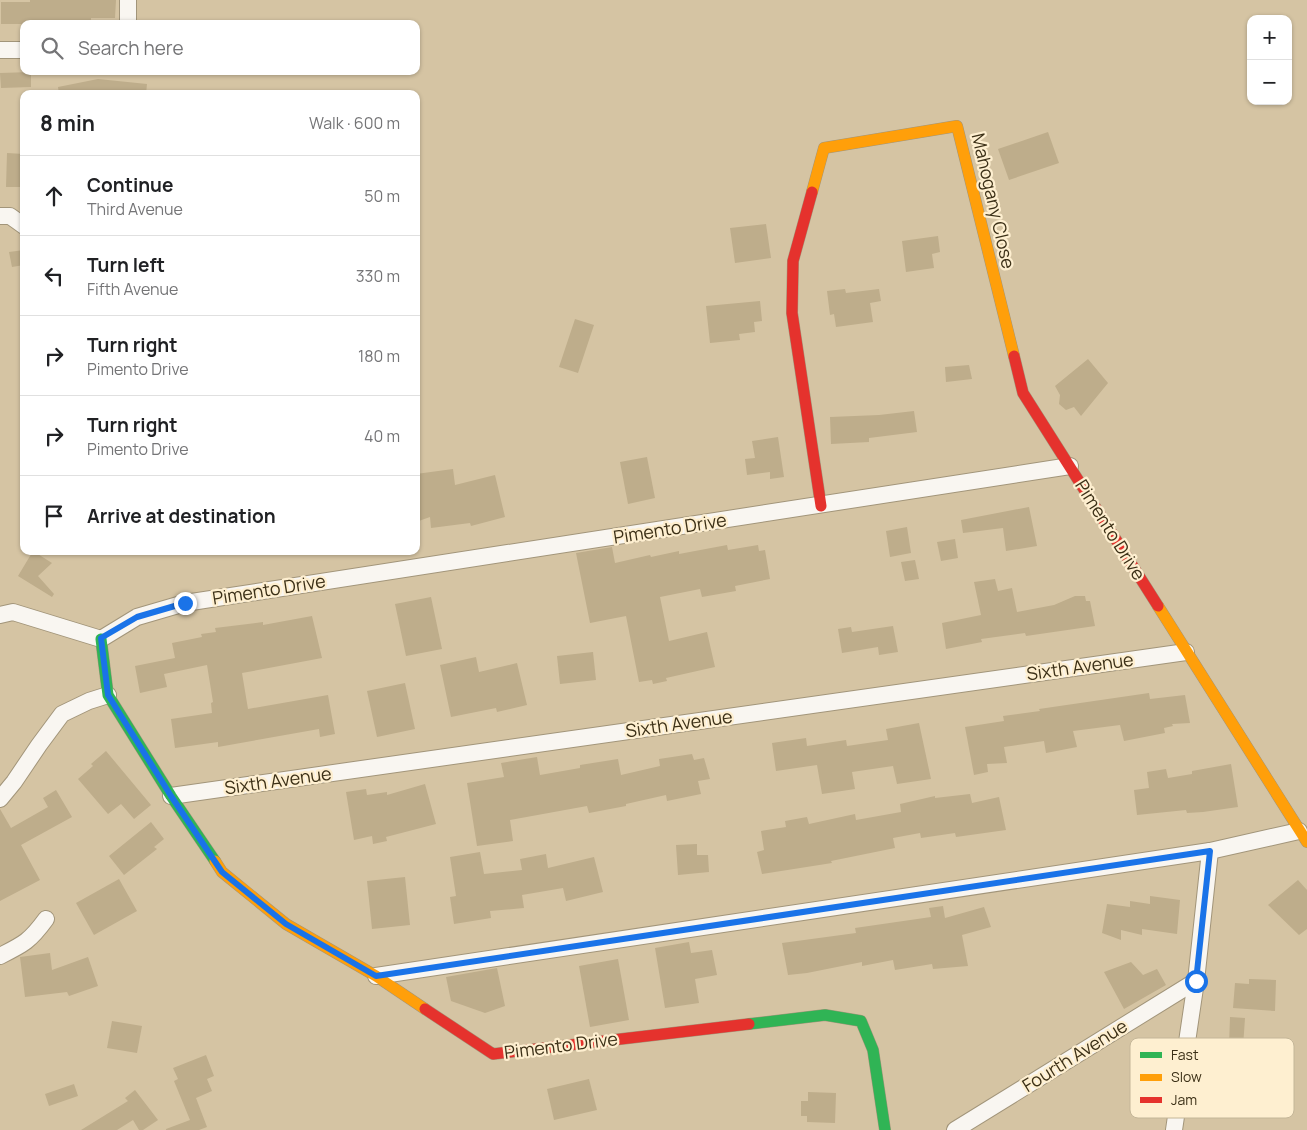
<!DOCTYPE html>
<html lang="en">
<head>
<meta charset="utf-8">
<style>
  :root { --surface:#fff; --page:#f2f2f2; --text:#202124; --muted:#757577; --line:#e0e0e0 }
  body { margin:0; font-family:Manrope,sans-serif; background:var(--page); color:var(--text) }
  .controls { position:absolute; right:15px; top:15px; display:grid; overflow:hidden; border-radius:10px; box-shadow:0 1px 4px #0004 }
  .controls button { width:45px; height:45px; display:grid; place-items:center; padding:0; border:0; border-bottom:1px solid var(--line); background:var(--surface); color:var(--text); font:25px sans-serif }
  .stop { position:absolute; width:15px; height:15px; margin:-11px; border:4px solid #1a73e8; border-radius:50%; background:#fff }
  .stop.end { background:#1a73e8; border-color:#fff; box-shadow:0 1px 5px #0008 }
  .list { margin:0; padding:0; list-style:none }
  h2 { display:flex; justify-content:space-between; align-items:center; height:65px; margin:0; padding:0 20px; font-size:21px }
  h2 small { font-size:16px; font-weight:400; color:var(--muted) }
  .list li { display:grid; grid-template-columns:32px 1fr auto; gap:15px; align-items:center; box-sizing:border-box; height:80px; padding:0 20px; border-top:1px solid var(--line) }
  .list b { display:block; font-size:19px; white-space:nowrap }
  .list p { margin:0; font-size:16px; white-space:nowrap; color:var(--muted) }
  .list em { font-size:16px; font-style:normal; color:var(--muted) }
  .icon { flex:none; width:28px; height:28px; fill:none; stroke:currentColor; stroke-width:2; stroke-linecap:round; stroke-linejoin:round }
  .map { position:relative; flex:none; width:1307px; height:1130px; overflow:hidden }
  .search { position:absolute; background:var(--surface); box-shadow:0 1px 4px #0004; left:20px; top:20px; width:400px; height:55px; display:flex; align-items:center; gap:12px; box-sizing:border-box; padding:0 18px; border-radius:10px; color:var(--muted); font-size:19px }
  .panel { position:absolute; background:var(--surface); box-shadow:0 1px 4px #0004; left:20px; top:90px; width:400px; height:465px; border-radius:10px }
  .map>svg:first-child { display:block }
  .building { fill:#bead8b }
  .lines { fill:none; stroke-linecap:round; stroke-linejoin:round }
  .street-casing { stroke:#a2957a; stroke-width:18 }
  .fast-casing { stroke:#a2957a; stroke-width:12 }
  .slow-casing { stroke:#a2957a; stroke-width:12 }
  .jam-casing { stroke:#a2957a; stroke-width:12 }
  .street { stroke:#f9f6f1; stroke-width:16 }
  .fast { stroke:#30b455; stroke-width:11 }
  .slow { stroke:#ff9f0a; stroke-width:11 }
  .jam { stroke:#e5322d; stroke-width:11 }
  .route { stroke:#1a73e8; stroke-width:6 }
  .labels { text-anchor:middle; stroke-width:4.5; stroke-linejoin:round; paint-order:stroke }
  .street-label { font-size:18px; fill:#3c3017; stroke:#feefd0 }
  .key { fill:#feefd0; stroke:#c4b698; stroke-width:1 }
  .key-label { font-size:14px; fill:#3c3017 }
</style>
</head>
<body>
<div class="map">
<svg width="1307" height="1130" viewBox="0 0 1307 1130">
  <rect width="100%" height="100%" fill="#d5c4a3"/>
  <g class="building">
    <path d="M30,0H116L115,18H91V24H1V2H30Z"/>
    <path d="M31,72V87L1,88L0,73Z"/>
    <path d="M98,79L147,84L146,94H59L58,87Z"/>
    <path d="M1048,132L1059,163L1009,180L998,149Z"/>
    <path d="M7,153L24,154V187H6Z"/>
    <path d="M766,224L771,258L735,263L730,228Z"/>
    <path d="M938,236L940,252L932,254L934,268L906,272L902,241Z"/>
    <path d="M24,250V265L12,267L9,252Z"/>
    <path d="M845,289L846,293L879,289L881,301L870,303L873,322L836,327L834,314L830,315L827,291Z"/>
    <path d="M760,301L762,321L754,322L755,332L739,334L740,340L710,343L706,306Z"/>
    <path d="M575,319L594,325L578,373L559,367Z"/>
    <path d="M1088,359L1108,383L1081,416L1074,407L1066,410L1059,404L1060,395L1055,386Z"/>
    <path d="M969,365L972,379L946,382L945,367Z"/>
    <path d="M914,411L917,432L869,438V442L831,444L830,417L879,415Z"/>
    <path d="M778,437L784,477L770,479V472L747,475L745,459L755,458L752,441Z"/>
    <path d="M647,457L655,498L628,504L620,462Z"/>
    <path d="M453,469L455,485L495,475L505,517L471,526L470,523L431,528L430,517L416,522V474Z"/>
    <path d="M1029,507L1037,546L1006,551L1003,528L963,533L961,520Z"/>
    <path d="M907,527L911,553L890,557L886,531Z"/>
    <path d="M955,539L958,558L941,561L937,542Z"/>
    <path d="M727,545L728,550L758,545L759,551L765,550L770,579L735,586L736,591L702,597L700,589L660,597L669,641L707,632L715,667L666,678L667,681L653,684L652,680L639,682L626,616L590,623L576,553L612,547L615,563L650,555L651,557L679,551V554Z"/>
    <path d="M33,551L52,563L38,576L54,594L52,597L18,576Z"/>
    <path d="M915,560L919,579L905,581L901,562Z"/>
    <path d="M995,579L998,591L1012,588L1017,612L1054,605L1075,596H1085L1086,601H1090L1095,626L1026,636L1025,633L981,639L982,642L946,649L942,623L981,615L974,582Z"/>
    <path d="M431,597L442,649L406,656L395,604Z"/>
    <path d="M312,616L322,658L242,673L248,709L328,695L335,734L320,737L319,729L218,747V742L175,748L171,719L212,713L211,703L213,702L207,665L164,674L167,687L140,693L135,666L175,658L172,643L202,637L201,634L216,632L215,628L263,622V625Z"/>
    <path d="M893,626L898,652L879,655L878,647L842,653L838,629L851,627L852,632Z"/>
    <path d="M593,652L596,680L560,684L557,656Z"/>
    <path d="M476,657L479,672L517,663L527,705L497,712L496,708L451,717L440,665Z"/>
    <path d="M405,683L415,729L377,737L367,691Z"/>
    <path d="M1149,693L1150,699L1185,695L1190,723L1172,724L1173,726L1164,728L1165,733L1124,741L1120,725L1073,731L1077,747L1046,753L1044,741L1004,747L1007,763L987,764L988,772L974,775L965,727L1004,721L1003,716L1040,711L1039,709Z"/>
    <path d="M919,723L931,779L897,784L893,766L852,772L855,789L822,794L817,765L776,771L772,743L806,738L807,746L846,740L847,746L888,740L886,729Z"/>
    <path d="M106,751L151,805L134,819L121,804L108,814L78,779L93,766L91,764Z"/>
    <path d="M692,754L694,760L704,758L710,779L698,781L701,794L667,801L666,795L626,804V806L589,813L587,806L510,820L513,841L477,846L467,783L504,777L501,763L537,757L540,775L580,768V765L618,759L621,775L660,766L659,759Z"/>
    <path d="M1231,764L1238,807L1203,812L1187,813L1186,810L1137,815L1134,790L1149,788L1147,772L1166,769L1168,778L1192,774V771Z"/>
    <path d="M425,784L436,824L386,837L387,841L373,844L372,836L354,840L346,792L366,789L367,795L387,792V795Z"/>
    <path d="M56,790L72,817L21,845L40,880L0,901V809L11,828L48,807L43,798Z"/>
    <path d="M970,794L972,803L999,797L1006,830L956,837L955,833L921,838L920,833L893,838L895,848L831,861L832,863L762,874L757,852L764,850L761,831L786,827L785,821L807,817L809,824L855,814L856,820L901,812L900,804L935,796V798Z"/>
    <path d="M151,822L164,839L154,847L157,849L124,875L109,856Z"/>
    <path d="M697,844V855H708L709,872L678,875L676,845Z"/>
    <path d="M480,852L484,874L522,870L520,859L546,854L548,868L594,857L603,892L566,901L563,888L522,895L524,908L490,911L491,918L454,924L450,897L456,896L450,857Z"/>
    <path d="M405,877L410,925L372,929L367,881Z"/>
    <path d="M119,879L137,911L94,935L76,903Z"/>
    <path d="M1298,880L1307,890V929L1299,935L1268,905Z"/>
    <path d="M1150,896L1180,900L1177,934L1142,929V935L1121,930V940L1102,933L1107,904L1130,907V901L1150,904Z"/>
    <path d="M943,906L945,918L984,907L991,927L962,935L968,966L933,969L932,964L895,970L893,960L862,966V962L807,973L788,975L782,943L856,933L855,928L931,917L929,908Z"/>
    <path d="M689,942L691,953L712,950L717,975L695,979L699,1003L665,1008L655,948Z"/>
    <path d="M50,953L52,970L88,957L98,986L69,996L67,992L25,997L20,957Z"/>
    <path d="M618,959L629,1020L590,1027L579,966Z"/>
    <path d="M1131,962L1143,975L1157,969L1166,985L1124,1009L1104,972Z"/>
    <path d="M497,968L505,1006L485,1013L451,1001L446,977Z"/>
    <path d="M1249,979L1276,980L1275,1011L1233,1008L1235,983L1249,984Z"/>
    <path d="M1230,1017L1245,1018L1243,1047H1257L1256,1078L1220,1077L1221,1046H1229Z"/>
    <path d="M112,1021L142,1026L137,1053L107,1048Z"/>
    <path d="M206,1055L214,1076L207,1079L212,1091L196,1098L207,1127L199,1130H166V1129L190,1120L174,1081L178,1079L173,1068Z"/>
    <path d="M589,1079L597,1110L554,1120L547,1089Z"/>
    <path d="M74,1084L78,1096L49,1106L45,1094Z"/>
    <path d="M135,1090L158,1120L143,1130H139L133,1120L117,1130H81L128,1101L125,1098Z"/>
    <path d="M808,1092L836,1093L835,1123L807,1122V1116H801V1101H808Z"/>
  </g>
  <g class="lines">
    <g class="street-casing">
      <g id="street">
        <path d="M128,0V24"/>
        <path d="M0,50H24"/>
        <path d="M0,216H10L24,226"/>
        <path d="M0,615L13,612L101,639L137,617L185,603L1070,466"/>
        <path d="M171,796L1186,652"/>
        <path d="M0,799L14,782L39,745L62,714L89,701L108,695"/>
        <path d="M0,956C24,944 30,941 46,919"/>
        <path d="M376,976L1210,851L1299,831"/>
        <path d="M955,1130L1196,981"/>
        <path d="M1174,1130L1196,981L1210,851"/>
      </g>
    </g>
    <g class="fast-casing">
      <g id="fast">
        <path d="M101,639L108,695L171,796L215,861"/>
        <path d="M749,1024L825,1015L861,1021L873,1050L885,1130"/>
      </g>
    </g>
    <g class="slow-casing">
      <g id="slow">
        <path d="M812,192L824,148L957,126L1014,356"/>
        <path d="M1158,606L1307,842"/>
        <path d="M215,861L222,872L286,924L376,976L425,1009"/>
      </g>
    </g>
    <g class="jam-casing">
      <g id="jam">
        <path d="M812,192L793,261L792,313L821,506"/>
        <path d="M1014,356L1023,393L1158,606"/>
        <path d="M425,1009L493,1054L749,1024"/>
      </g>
    </g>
    <use href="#street" class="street"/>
    <use href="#fast" class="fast"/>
    <use href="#slow" class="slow"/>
    <use href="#jam" class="jam"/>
  </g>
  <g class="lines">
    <path class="route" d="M185,603L137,617L101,638L108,695L171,796L222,872L286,924L376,976L1210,851L1196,981"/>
  </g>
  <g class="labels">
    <g class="street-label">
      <text transform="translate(993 201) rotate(77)" y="6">Mahogany Close</text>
      <text transform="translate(670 529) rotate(-9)" y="6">Pimento Drive</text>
      <text transform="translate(1110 530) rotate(58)" y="6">Pimento Drive</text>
      <text transform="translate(269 590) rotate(-9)" y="6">Pimento Drive</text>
      <text transform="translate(1080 667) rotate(-8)" y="6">Sixth Avenue</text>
      <text transform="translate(679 724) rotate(-8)" y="6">Sixth Avenue</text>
      <text transform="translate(278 781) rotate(-8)" y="6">Sixth Avenue</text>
      <text transform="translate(561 1046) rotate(-7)" y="6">Pimento Drive</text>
      <text transform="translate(1075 1056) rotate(-32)" y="6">Fourth Avenue</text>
    </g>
  </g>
  <rect x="1130" y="1038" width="164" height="80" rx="8" class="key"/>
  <rect x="1140" y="1052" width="22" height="6" fill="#30b455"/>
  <rect x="1140" y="1074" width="22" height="7" fill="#ff9f0a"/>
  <rect x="1140" y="1097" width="22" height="6" fill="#e5322d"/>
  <g class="key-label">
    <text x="1171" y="1060">Fast</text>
    <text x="1171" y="1082">Slow</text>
    <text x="1171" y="1105">Jam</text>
  </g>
</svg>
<div class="controls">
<button>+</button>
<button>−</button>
</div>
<div class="stop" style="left:1196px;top:981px"></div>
<div class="stop end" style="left:185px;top:603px"></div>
<div class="search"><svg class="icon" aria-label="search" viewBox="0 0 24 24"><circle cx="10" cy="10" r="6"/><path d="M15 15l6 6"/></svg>Search here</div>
<section class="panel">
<h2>8 min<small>Walk · 600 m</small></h2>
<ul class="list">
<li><svg class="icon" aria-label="ahead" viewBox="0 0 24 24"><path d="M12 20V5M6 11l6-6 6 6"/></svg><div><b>Continue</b><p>Third Avenue</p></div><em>50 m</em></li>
<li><svg class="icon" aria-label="left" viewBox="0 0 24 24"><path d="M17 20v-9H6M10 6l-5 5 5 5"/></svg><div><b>Turn left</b><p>Fifth Avenue</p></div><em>330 m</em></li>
<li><svg class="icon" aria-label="right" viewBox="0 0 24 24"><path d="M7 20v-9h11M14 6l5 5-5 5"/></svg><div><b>Turn right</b><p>Pimento Drive</p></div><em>180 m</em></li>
<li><svg class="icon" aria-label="right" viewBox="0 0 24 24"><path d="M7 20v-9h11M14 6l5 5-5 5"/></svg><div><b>Turn right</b><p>Pimento Drive</p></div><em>40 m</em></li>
<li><svg class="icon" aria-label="arrive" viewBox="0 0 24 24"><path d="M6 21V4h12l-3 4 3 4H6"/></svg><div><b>Arrive at destination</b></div></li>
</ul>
</section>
</div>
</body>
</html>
